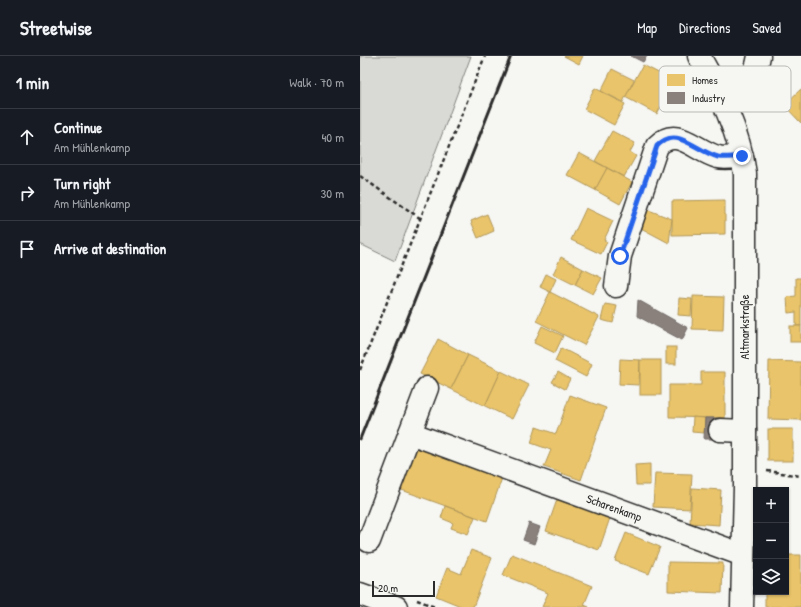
<!DOCTYPE html>
<html lang="en">
<head>
<meta charset="utf-8">
<style>
  :root { --surface:#171b24; --page:#20242c; --text:#f1f3f6; --muted:#9ea1a6; --line:#363941 }
  body { margin:0; font-family:"Patrick Hand",sans-serif; background:var(--page); color:var(--text) }
  .controls { position:absolute; right:12px; bottom:12px; display:grid; overflow:hidden; border-radius:0px; box-shadow:0 1px 3px #0004 }
  .controls button { width:36px; height:36px; display:grid; place-items:center; padding:0; border:0; border-bottom:1px solid var(--line); background:var(--surface); color:var(--text); font:20px sans-serif }
  .scale { position:absolute; left:12px; bottom:10px; width:63px; box-sizing:border-box; padding-left:4px; border:2px solid #2b2b2b; border-top:0; font-size:11px; line-height:14px; white-space:nowrap; color:#2b2b2b; -webkit-text-stroke:3px #f6f6f2; paint-order:stroke }
  .stop { position:absolute; width:12px; height:12px; margin:-9px; border:3px solid #2563eb; border-radius:50%; background:#fff }
  .stop.end { background:#2563eb; border-color:#fff; box-shadow:0 1px 4px #0008 }
  .list { margin:0; padding:0; list-style:none }
  h2 { display:flex; justify-content:space-between; align-items:center; height:52px; margin:0; padding:0 16px; font-size:17px }
  h2 small { font-size:13px; font-weight:400; color:var(--muted) }
  .list li { display:grid; grid-template-columns:26px 1fr auto; gap:12px; align-items:center; box-sizing:border-box; height:56px; padding:0 16px; border-top:1px solid var(--line) }
  .list b { display:block; font-size:15px; white-space:nowrap }
  .list p { margin:0; font-size:13px; white-space:nowrap; color:var(--muted) }
  .list em { font-size:13px; font-style:normal; color:var(--muted) }
  .icon { flex:none; width:22px; height:22px; fill:none; stroke:currentColor; stroke-width:2; stroke-linecap:round; stroke-linejoin:round }
  .map { position:relative; flex:none; width:441px; height:551px; overflow:hidden }
  header { display:flex; align-items:center; gap:24px; box-sizing:border-box; height:56px; padding:0 20px; background:var(--surface); border-bottom:1px solid var(--line) }
  header strong { font-size:19px }
  nav { display:flex; gap:22px; margin-inline-start:auto; font-size:14px }
  main { display:flex }
  aside { flex:1; background:var(--surface) }
  .map>svg:first-child { display:block }
  .green { fill:#d9d9d5; stroke:#828280 }
  .homes { fill:#e9c46a; stroke:#b09657 }
  .industry { fill:#8a817c; stroke:#6e6764 }
  .lines { fill:none; stroke-linecap:round; stroke-linejoin:round }
  .minor-casing { stroke:#2b2b2b; stroke-width:25 }
  .major-casing { stroke:#2b2b2b; stroke-width:25 }
  .path { stroke:#2b2b2b; stroke-width:2.5; stroke-dasharray:4 3; stroke-linecap:butt }
  .minor { stroke:#f6f6f2; stroke-width:22 }
  .major { stroke:#f6f6f2; stroke-width:22 }
  .rail { stroke:#2b2b2b; stroke-width:3 }
  .route { stroke:#2563eb; stroke-width:5 }
  .labels { text-anchor:middle; stroke-width:4; stroke-linejoin:round; paint-order:stroke }
  .street-label { font-size:12px; fill:#2b2b2b; stroke:#f6f6f2 }
  .key { fill:#f6f6f2; stroke:#b9b9b6; stroke-width:1 }
  .key-label { font-size:11px; fill:#2b2b2b }
</style>
</head>
<body>
<header>
<strong>Streetwise</strong>
<nav><a>Map</a><a>Directions</a><a>Saved</a></nav>
</header>
<main>
<aside>
<h2>1 min<small>Walk · 70 m</small></h2>
<ul class="list">
<li><svg class="icon" aria-label="ahead" viewBox="0 0 24 24"><path d="M12 20V5M6 11l6-6 6 6"/></svg><div><b>Continue</b><p>Am Mühlenkamp</p></div><em>40 m</em></li>
<li><svg class="icon" aria-label="right" viewBox="0 0 24 24"><path d="M7 20v-9h11M14 6l5 5-5 5"/></svg><div><b>Turn right</b><p>Am Mühlenkamp</p></div><em>30 m</em></li>
<li><svg class="icon" aria-label="arrive" viewBox="0 0 24 24"><path d="M6 21V4h12l-3 4 3 4H6"/></svg><div><b>Arrive at destination</b></div></li>
</ul>
</aside>
<div class="map">
<svg width="441" height="551" viewBox="0 0 441 551">
  <rect width="100%" height="100%" fill="#f6f6f2"/>
  <filter id="ink" filterUnits="userSpaceOnUse"><feTurbulence type="fractalNoise" baseFrequency=".025" numOctaves="2"/><feDisplacementMap in="SourceGraphic" scale="8" xChannelSelector="R" yChannelSelector="G"/><feConvolveMatrix kernelMatrix="1 2 1 2 8 2 1 2 1" color-interpolation-filters="sRGB"/></filter>
  <g filter="url(#ink)">
    <path class="green" d="M0,0H111L35,205L0,188Z"/>
    <g class="homes">
      <path d="M204,0H223L219,8Z"/>
      <path d="M283,9L314,25L297,58L265,41Z"/>
      <path d="M252,13L274,24L263,46L241,35Z"/>
      <path d="M235,32L265,48L254,69L224,53Z"/>
      <path d="M441,33V67L424,49Z"/>
      <path d="M252,75L275,87L270,96L276,100L264,121L235,105Z"/>
      <path d="M219,97L247,112L235,134L207,119Z"/>
      <path d="M247,112L272,126L260,148L235,134Z"/>
      <path d="M365,144V178L312,179V145Z"/>
      <path d="M226,152L253,165L244,184L247,186L241,198L211,184Z"/>
      <path d="M286,153L312,163L309,187L279,171Z"/>
      <path d="M127,158L134,175L118,182L111,165Z"/>
      <path d="M201,201L223,213L215,229L193,218Z"/>
      <path d="M223,213L242,222L233,238L215,229Z"/>
      <path d="M186,218L196,223L190,236L180,231Z"/>
      <path d="M436,222H441V270H436V256L428,257L427,241L436,240Z"/>
      <path d="M190,236L239,261L224,289L176,265Z"/>
      <path d="M333,240L364,241L363,274L332,273Z"/>
      <path d="M319,242L332,243L331,260L318,259Z"/>
      <path d="M245,248L257,250L253,267L241,264Z"/>
      <path d="M182,270L203,280L195,297L174,287Z"/>
      <rect x="430" y="270" width="11" height="16"/>
      <path d="M78,283L108,299L91,333L60,318Z"/>
      <rect x="306" y="291" width="10" height="17"/>
      <path d="M201,292L232,308L226,321L195,305Z"/>
      <path d="M108,299L141,315L125,350L91,333Z"/>
      <path d="M260,303L280,304L279,329L259,328Z"/>
      <rect x="280" y="304" width="21" height="35"/>
      <path d="M409,305L441,306V364L408,363Z"/>
      <path d="M141,315L169,329L152,363L125,350Z"/>
      <path d="M198,316L210,323L205,333L192,326Z"/>
      <path d="M341,316H365V362L309,361V329H341Z"/>
      <path d="M210,339L246,352L221,424L184,411L191,394L171,387L176,371L196,378Z"/>
      <path d="M333,361L345,362L344,377L332,376Z"/>
      <rect x="408" y="373" width="25" height="32"/>
      <path d="M55,390L142,422L127,465L39,433Z"/>
      <path d="M290,408V429H276L275,409Z"/>
      <path d="M295,417L332,418L330,453L293,451Z"/>
      <path d="M332,432L361,434L359,469L330,467Z"/>
      <path d="M198,441L251,459L239,494L186,475Z"/>
      <path d="M85,450L115,461L108,478L91,472L93,467L81,462Z"/>
      <path d="M266,477L300,491L289,518L255,505Z"/>
      <path d="M111,494L132,502L113,551H103L76,540L87,512L101,518Z"/>
      <path d="M152,498L232,530L224,549L229,551H182L188,537L143,519Z"/>
      <path d="M426,499H441V551H405V536H426Z"/>
      <path d="M308,506L363,507L362,537L308,535Z"/>
    </g>
    <g class="industry">
      <path d="M271,0H287L283,6Z"/>
      <path d="M278,244L328,272L322,284L277,260Z"/>
      <path d="M345,362H360L359,383H344Z"/>
      <path d="M169,467L180,471L174,488L163,484Z"/>
    </g>
    <g class="lines">
      <g class="minor-casing">
        <g id="minor">
          <path d="M363,44C384,33 395,25 399,0"/>
          <path d="M256,230L260,200L297,90C317,69 335,95 358,101C365,103 374,101 382,100"/>
          <path d="M360,374L385,375"/>
          <path d="M50,377L383,499"/>
          <path d="M9,485L67,332"/>
          <path d="M0,538L36,551"/>
        </g>
      </g>
      <g class="major-casing">
        <path id="major" d="M339,0C360,37 379,74 385,118V431L382,551"/>
      </g>
      <g class="path">
        <path d="M0,120L61,163"/>
        <path d="M0,314L125,0"/>
        <path d="M407,415L441,420"/>
        <path d="M57,544L75,551"/>
      </g>
      <use href="#minor" class="minor"/>
      <use href="#major" class="major"/>
      <path class="rail" d="M0,383L151,0"/>
    </g>
  </g>
  <g class="lines" filter="url(#ink)">
    <path class="route" d="M260,200L297,90C317,69 335,95 358,101C365,102 374,101 382,100"/>
  </g>
  <g class="labels">
    <g class="street-label">
      <text transform="translate(385 271) rotate(-90)" y="4">Altmarkstraße</text>
      <text transform="translate(254 452) rotate(20)" y="4">Scharenkamp</text>
    </g>
  </g>
  <rect x="299" y="10" width="132" height="46" rx="6" class="key"/>
  <rect x="307" y="18" width="18" height="12" fill="#e9c46a"/>
  <rect x="307" y="36" width="18" height="12" fill="#8a817c"/>
  <g class="key-label">
    <text x="332" y="28">Homes</text>
    <text x="332" y="46">Industry</text>
  </g>
</svg>
<div class="controls">
<button>+</button>
<button>−</button>
<button><svg class="icon" aria-label="layers" viewBox="0 0 24 24"><path d="M12 4l9 5-9 5-9-5zM3 14l9 5 9-5"/></svg></button>
</div>
<div class="scale">20 m</div>
<div class="stop" style="left:260px;top:200px"></div>
<div class="stop end" style="left:382px;top:100px"></div>
</div>
</main>
</body>
</html>
